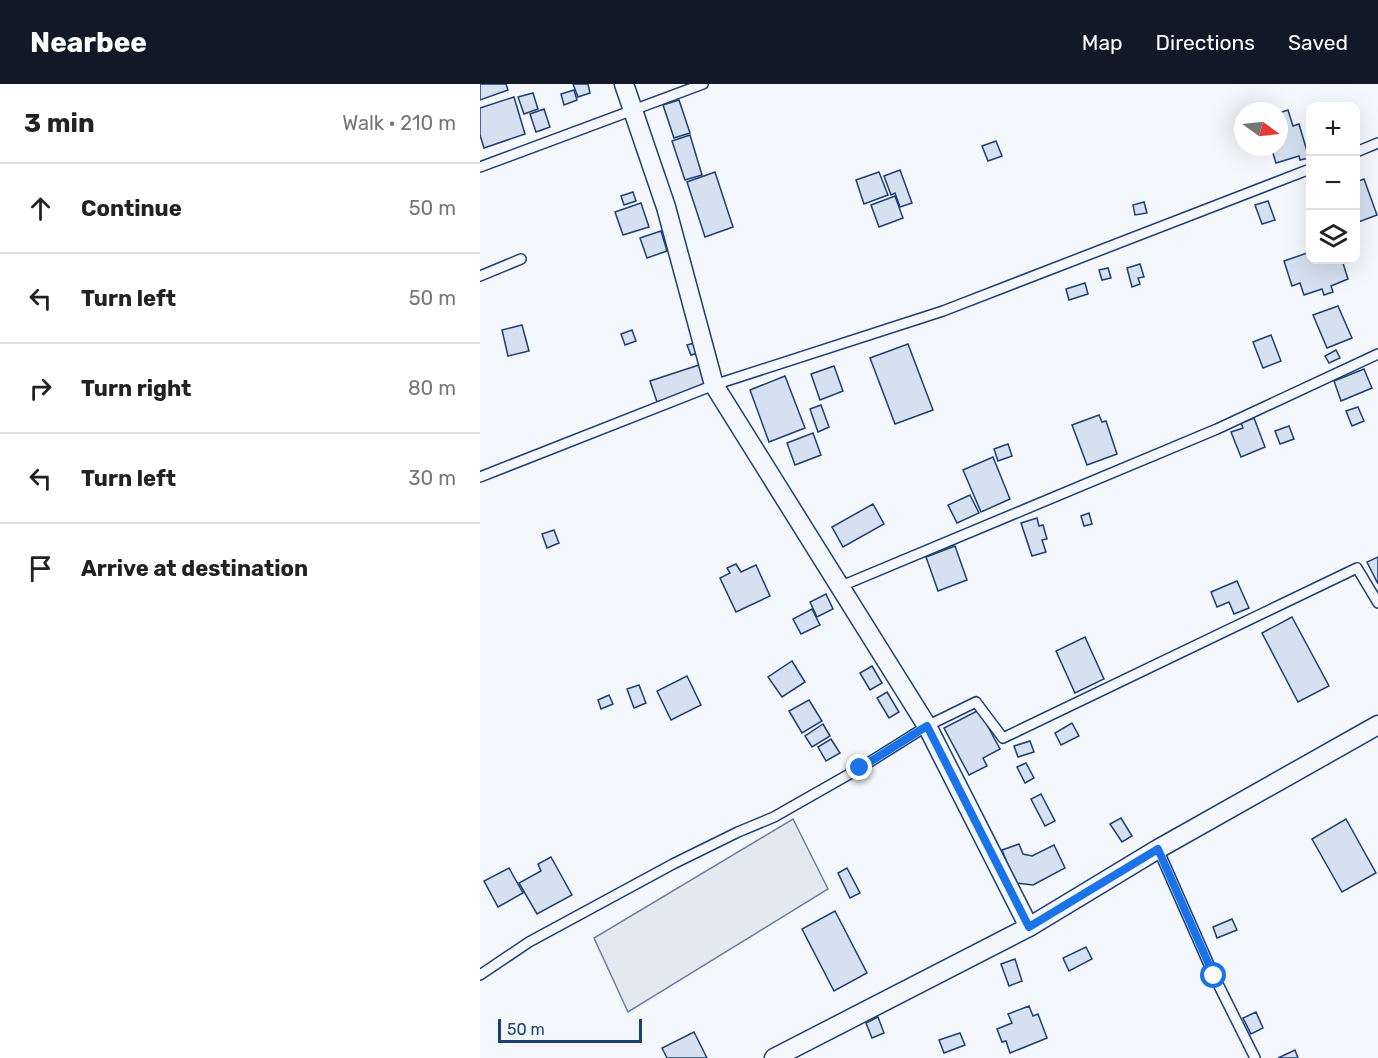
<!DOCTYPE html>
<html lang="en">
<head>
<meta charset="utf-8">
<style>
  :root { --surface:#fff; --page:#f6f6f6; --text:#222; --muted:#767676; --line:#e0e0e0; --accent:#111827 }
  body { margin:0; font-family:Rubik,sans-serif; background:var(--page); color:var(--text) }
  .controls { position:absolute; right:18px; top:18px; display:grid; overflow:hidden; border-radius:12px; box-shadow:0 6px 24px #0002 }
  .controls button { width:54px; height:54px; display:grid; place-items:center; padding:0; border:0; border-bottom:2px solid var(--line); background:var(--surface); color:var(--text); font:30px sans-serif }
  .compass { position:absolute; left:754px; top:18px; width:54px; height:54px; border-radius:50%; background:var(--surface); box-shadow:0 6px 24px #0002; rotate:105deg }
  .scale { position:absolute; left:18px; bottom:15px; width:144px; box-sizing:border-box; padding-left:6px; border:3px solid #1d3f73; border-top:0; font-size:16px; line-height:21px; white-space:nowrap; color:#1d3f73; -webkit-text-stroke:4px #f4f7fb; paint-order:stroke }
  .stop { position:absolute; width:18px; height:18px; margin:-14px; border:4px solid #1a73e8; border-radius:50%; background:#fff }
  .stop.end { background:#1a73e8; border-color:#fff; box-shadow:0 2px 6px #0008 }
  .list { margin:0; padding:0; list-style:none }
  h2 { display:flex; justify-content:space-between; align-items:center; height:78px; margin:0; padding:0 24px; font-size:26px }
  h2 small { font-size:20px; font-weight:400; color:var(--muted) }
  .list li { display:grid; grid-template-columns:39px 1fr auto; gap:18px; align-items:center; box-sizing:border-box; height:90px; padding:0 24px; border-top:2px solid var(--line) }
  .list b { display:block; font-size:22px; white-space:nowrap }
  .list em { font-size:20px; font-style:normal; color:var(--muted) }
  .icon { flex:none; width:33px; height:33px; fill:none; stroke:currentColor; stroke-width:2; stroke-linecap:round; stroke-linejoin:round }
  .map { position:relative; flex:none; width:898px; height:974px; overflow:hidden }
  header { display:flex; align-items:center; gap:36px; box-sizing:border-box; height:84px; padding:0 30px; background:var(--accent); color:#fff }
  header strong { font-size:28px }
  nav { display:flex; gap:33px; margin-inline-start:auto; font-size:21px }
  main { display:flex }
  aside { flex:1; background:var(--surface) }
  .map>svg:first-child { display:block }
  .green { fill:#e3e9f0; stroke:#687fa3; stroke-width:1.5 }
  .building { fill:#d5e0f0; stroke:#1d3f73; stroke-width:1.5 }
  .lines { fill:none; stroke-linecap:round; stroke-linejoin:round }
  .service-casing { stroke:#1d3f73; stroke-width:12 }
  .minor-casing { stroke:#1d3f73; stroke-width:21 }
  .service { stroke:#f4f7fb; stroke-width:9 }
  .minor { stroke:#f4f7fb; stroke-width:18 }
  .route { stroke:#1a73e8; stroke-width:8 }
</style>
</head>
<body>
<header>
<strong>Nearbee</strong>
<nav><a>Map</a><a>Directions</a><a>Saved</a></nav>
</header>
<main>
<aside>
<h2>3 min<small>Walk · 210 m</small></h2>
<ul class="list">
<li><svg class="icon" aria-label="ahead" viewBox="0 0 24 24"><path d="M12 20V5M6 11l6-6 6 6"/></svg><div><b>Continue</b></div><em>50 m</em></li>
<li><svg class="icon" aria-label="left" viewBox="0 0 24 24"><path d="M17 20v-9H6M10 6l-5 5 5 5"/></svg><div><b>Turn left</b></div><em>50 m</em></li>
<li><svg class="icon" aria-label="right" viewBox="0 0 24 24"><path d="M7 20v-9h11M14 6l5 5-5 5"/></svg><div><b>Turn right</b></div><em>80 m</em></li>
<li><svg class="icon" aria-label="left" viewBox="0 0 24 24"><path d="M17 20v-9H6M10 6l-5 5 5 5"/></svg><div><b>Turn left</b></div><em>30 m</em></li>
<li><svg class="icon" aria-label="arrive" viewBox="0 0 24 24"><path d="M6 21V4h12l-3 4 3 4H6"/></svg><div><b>Arrive at destination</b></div></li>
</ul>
</aside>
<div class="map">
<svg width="898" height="974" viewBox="0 0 898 974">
  <rect width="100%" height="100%" fill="#f4f7fb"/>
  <path class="green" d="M313,735L348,805L148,928L114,854Z"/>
  <g class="building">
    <path d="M0,0H26L28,6L0,16Z"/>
    <path d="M93,0H108L110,9L98,13Z"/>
    <path d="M94,6L97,16L84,21L81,10Z"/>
    <path d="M53,9L58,25L44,30L38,13Z"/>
    <path d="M34,13L45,50L4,64L0,51V24Z"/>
    <path d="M199,16L210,49L194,54L183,21Z"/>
    <path d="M64,25L70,43L56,48L50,30Z"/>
    <path d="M808,26L813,42L819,40L829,74L820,76L819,72L796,79L791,63H799V29Z"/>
    <path d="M210,51L222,91L205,96L192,57Z"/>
    <path d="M516,57L522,72L508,77L502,62Z"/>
    <path d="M420,86L432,119L420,123L415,109L411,111L404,92Z"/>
    <path d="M235,88L253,143L225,153L207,98Z"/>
    <path d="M399,88L408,111L384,120L376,96Z"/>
    <path d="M884,95L897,131L876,139V98Z"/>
    <path d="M153,108L156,117L144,121L141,112Z"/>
    <path d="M415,112L423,134L399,143L391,121Z"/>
    <path d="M788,117L795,136L782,140L775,121Z"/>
    <path d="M664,118L667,129L655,131L653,121Z"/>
    <path d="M161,119L169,143L143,151L135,128Z"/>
    <path d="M181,147L187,167L167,174L160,154Z"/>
    <path d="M830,168V176H862L868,195L851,202L853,208L844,211L842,205L824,211L820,199L812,202L804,177Z"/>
    <path d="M660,180L664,193L658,194L660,200L652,203L647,184Z"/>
    <path d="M628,184L631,194L622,196L619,186Z"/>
    <path d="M605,199L608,210L589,216L586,205Z"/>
    <path d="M858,222L872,254L847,264L833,231Z"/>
    <path d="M42,241L49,267L28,272L22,246Z"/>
    <path d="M152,246L156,257L145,261L141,250Z"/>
    <path d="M791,251L801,277L783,284L773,258Z"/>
    <path d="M218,258L221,268L211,271L207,261Z"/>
    <path d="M428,260L453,326L415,340L390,274Z"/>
    <path d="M856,266L860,274L849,279L845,272Z"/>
    <path d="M222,280L229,301L177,318L170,297Z"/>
    <path d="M354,282L363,307L340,316L331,290Z"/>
    <path d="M884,285L892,304L861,317L854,297Z"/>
    <path d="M305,292L325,344L289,358L270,306Z"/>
    <path d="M341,321L349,343L338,348L330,325Z"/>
    <path d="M878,323L884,337L872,342L866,327Z"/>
    <path d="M619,331L622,338L626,337L637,370L607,381L592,341Z"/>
    <path d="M774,334L785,363L761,373L751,348L763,344L761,339Z"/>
    <path d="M809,342L814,355L800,360L795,347Z"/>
    <path d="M333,349L341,371L315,381L307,359Z"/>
    <path d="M528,360L532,372L518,377L514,365Z"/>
    <path d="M513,373L530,415L501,428L483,386Z"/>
    <path d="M490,411L499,429L477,439L468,421Z"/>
    <path d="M393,420L404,440L363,463L352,443Z"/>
    <path d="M609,429L612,440L604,442L601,432Z"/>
    <path d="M557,434L559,442L563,441L567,455L562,456L566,468L552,472L541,439Z"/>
    <path d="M74,446L79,459L67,464L62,450Z"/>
    <path d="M475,462L487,496L458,507L446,473Z"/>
    <path d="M898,473V500L887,478Z"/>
    <path d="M256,480L261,488L276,481L290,512L256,528L240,494L250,489L247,484Z"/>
    <path d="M757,497L769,524L754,530L749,518L737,523L731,508Z"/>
    <path d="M346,510L353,525L337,533L330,518Z"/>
    <path d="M332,525L340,541L321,550L313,535Z"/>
    <path d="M812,533L849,602L818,618L782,549Z"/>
    <path d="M605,553L624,595L595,609L576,567Z"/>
    <path d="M312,577L325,598L302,613L288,593Z"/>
    <path d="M392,582L402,599L390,606L380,589Z"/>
    <path d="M207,592L221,621L191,636L177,607Z"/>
    <path d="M159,601L166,619L154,624L147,605Z"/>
    <path d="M407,608L419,628L409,634L397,614Z"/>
    <path d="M129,611L133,620L121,625L118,616Z"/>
    <path d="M329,616L342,637L322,649L309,627Z"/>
    <path d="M499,626L520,665L503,674L507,682L489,691L464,644Z"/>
    <path d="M592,639L599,652L581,661L575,649Z"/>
    <path d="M343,640L350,652L332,663L325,652Z"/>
    <path d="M351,655L360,669L346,677L338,663Z"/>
    <path d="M550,657L554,668L538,673L534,662Z"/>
    <path d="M546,679L554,694L545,699L537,683Z"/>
    <path d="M561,710L575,737L565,742L551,715Z"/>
    <path d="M641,734L652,752L642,758L630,740Z"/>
    <path d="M866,735L896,789L862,808L832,755Z"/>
    <path d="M539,760L543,770L552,772L574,761L585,784L553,801L535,799L522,766Z"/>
    <path d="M71,773L92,811L57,830L39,799L61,787L58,780Z"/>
    <path d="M29,784L43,809L18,823L4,797Z"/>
    <path d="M367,784L380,809L370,814L358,789Z"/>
    <path d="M355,827L387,889L354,907L322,845Z"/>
    <path d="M752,835L757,846L737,854L733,843Z"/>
    <path d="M606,863L612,875L589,887L583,874Z"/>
    <path d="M535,875L542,897L529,902L521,880Z"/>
    <path d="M549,922L553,932L558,930L567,954L530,969L526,957L522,958L517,945L532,939L528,930Z"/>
    <path d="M776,928L783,944L771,950L763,934Z"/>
    <path d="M398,933L404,949L392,954L386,939Z"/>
    <path d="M214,948L227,974H187L182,964Z"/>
    <path d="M480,949L485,961L464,969L459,956Z"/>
    <path d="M815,966L818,974H798Z"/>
  </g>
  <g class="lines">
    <g class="service-casing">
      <g id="service">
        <path d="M876,68L898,59"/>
        <path d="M0,83L223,0"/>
        <path d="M0,192L41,175"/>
        <path d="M0,393L234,301L463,227L830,85"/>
        <path d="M359,503L737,345L898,270"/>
        <path d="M678,765L734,892L775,974"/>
        <path d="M0,891L49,858L193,780L258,748L294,733L380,684L447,642L496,618L523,654L877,484L898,519"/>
      </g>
    </g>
    <g class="minor-casing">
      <g id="minor">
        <path d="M144,0L186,123L234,301L447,642L549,843"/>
        <path d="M294,974L549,843L678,765L898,641"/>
      </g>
    </g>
    <use href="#service" class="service"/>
    <use href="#minor" class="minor"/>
  </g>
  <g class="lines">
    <path class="route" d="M380,684L447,642L549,843L678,765L734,892"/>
  </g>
</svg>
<div class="controls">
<button>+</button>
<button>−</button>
<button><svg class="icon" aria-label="layers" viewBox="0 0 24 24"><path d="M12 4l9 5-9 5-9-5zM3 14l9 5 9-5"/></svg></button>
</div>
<svg class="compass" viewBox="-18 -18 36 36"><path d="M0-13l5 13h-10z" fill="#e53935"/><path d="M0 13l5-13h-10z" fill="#767676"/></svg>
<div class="scale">50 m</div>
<div class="stop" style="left:734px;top:892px"></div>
<div class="stop end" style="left:380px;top:684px"></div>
</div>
</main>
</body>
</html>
